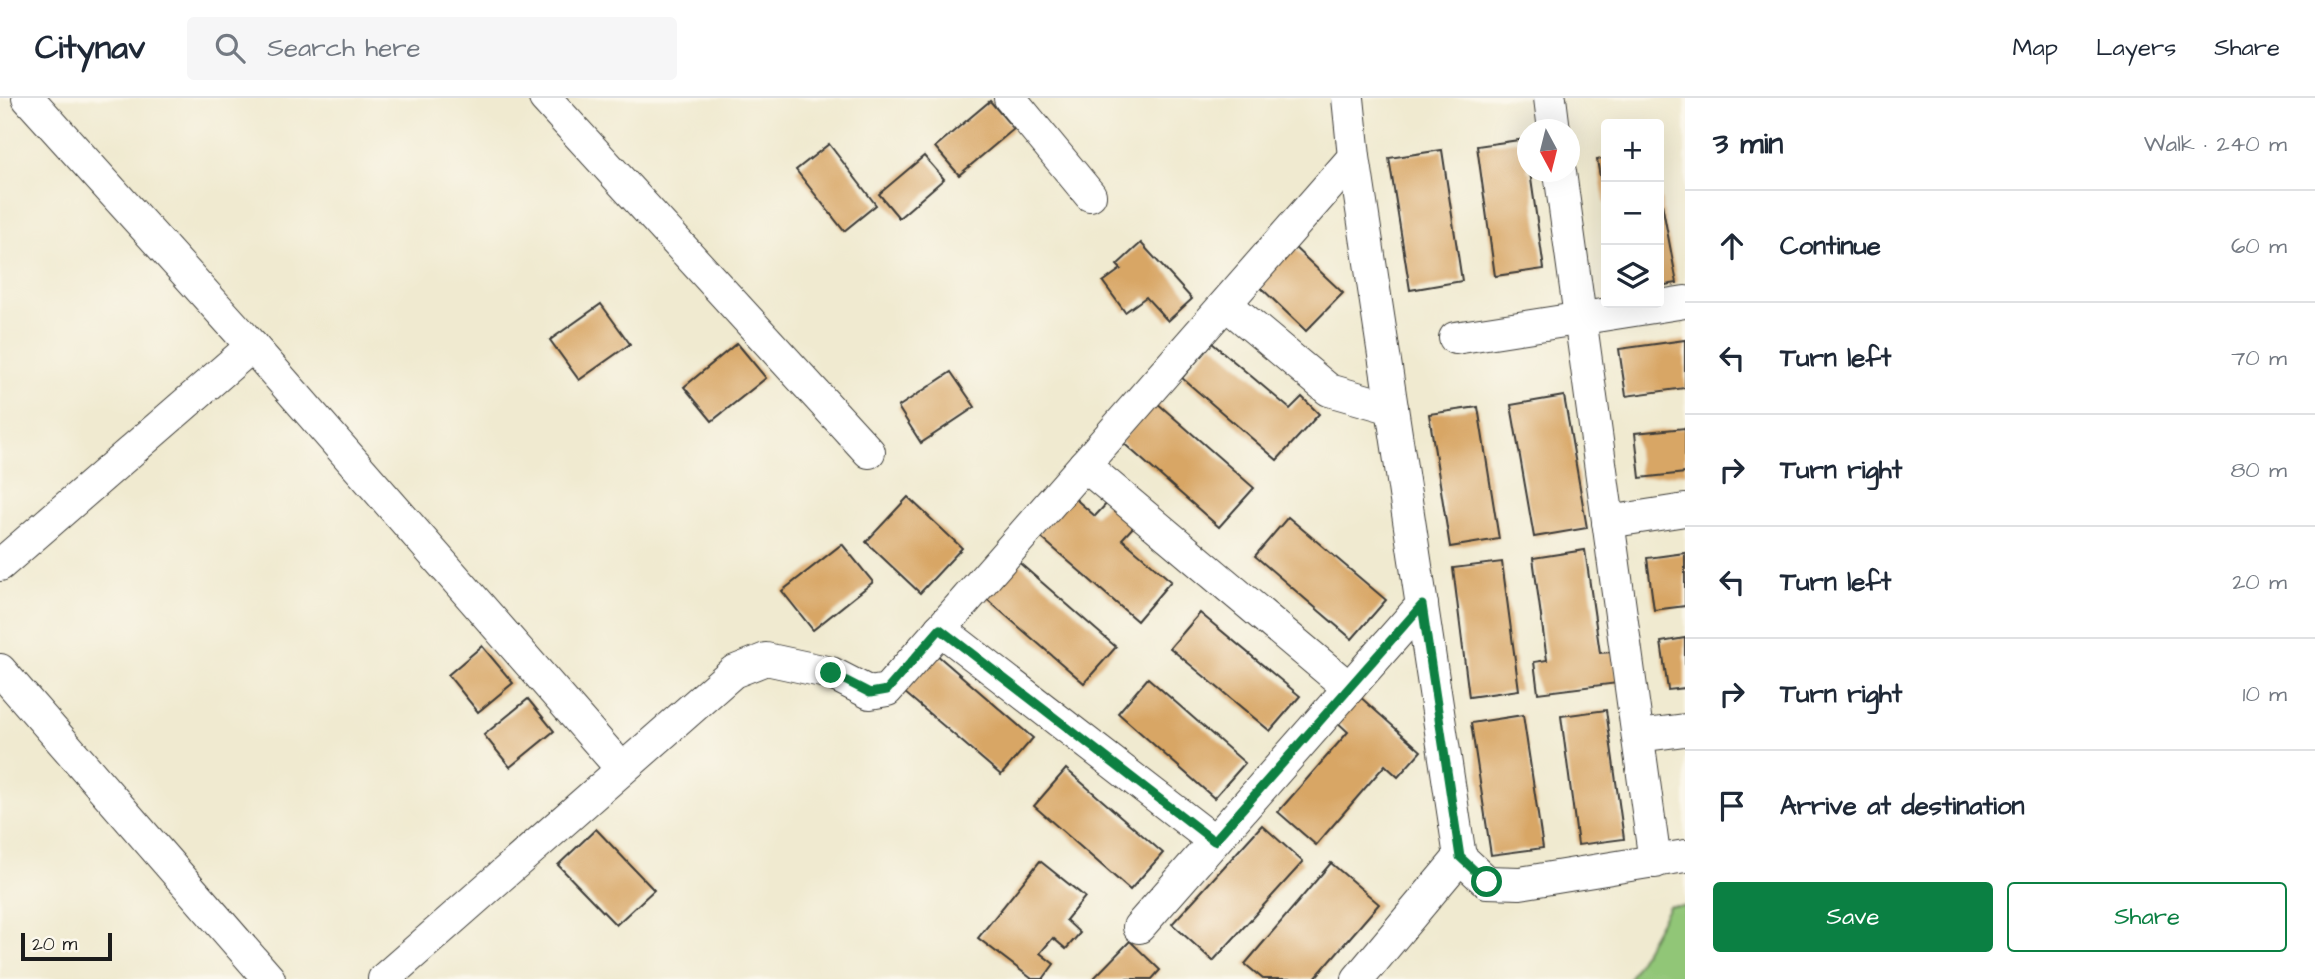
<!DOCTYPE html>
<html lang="en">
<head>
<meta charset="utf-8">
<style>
  :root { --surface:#fff; --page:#f6f6f7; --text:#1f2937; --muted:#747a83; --line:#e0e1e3; --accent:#0b8043 }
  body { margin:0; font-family:"Architects Daughter",sans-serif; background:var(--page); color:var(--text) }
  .controls { position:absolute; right:21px; top:21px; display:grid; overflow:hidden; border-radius:7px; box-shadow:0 7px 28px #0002 }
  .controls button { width:63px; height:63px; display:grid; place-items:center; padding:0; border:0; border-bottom:2px solid var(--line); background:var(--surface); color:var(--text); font:35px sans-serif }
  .compass { position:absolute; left:1517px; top:21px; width:63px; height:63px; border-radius:50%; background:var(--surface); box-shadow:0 7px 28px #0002; rotate:173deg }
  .scale { position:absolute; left:21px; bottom:18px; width:91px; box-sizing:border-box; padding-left:7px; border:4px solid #1c1c1c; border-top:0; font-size:19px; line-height:24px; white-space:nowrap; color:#1c1c1c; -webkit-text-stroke:5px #fbf7ec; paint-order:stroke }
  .stop { position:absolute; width:21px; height:21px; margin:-16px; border:5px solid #0b8043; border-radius:50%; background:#fff }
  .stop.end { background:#0b8043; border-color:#fff; box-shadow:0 2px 7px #0008 }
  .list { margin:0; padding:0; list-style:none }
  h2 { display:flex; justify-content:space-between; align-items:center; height:91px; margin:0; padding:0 28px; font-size:30px }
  h2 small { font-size:23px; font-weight:400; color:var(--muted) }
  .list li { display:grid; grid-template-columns:46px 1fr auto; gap:21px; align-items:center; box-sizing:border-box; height:112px; padding:0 28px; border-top:2px solid var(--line) }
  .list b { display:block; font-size:26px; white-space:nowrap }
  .list em { font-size:23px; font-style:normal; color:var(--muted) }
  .actions { display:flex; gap:14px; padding:21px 28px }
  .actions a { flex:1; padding:16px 0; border:2px solid var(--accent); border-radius:7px; text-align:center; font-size:24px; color:var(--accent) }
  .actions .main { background:var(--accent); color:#fff }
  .icon { flex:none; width:38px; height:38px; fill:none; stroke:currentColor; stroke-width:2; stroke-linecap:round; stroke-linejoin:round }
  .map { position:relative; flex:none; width:1685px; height:881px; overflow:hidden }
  header { display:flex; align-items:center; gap:42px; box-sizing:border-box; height:98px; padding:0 35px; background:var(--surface); border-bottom:2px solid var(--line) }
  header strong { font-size:33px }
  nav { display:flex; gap:38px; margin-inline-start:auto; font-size:24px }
  .search { width:490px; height:63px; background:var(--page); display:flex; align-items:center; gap:18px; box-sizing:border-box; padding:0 24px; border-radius:7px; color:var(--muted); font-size:26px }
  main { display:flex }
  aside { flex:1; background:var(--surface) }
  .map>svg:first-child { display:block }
  .green { fill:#91c677; stroke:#56714a; stroke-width:2 }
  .building { fill:#d8a665 }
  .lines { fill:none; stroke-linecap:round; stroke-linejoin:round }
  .minor-casing { stroke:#3c3b37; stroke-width:34 }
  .minor { stroke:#fff; stroke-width:32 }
  .route { stroke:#0b8043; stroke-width:9 }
</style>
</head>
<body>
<header>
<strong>Citynav</strong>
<div class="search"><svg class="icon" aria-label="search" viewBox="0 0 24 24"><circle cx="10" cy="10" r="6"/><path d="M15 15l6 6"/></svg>Search here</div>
<nav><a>Map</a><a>Layers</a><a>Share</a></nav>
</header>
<main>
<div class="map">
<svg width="1685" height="881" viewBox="0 0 1685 881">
  <rect width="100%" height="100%" fill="#fbf7ec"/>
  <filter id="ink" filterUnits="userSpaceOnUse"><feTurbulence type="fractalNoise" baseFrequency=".0143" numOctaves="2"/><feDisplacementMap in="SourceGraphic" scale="14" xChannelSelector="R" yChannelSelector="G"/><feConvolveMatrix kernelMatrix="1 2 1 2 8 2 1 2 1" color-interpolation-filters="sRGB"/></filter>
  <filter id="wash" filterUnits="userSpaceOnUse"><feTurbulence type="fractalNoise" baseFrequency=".00686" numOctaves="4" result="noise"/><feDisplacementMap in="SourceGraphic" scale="28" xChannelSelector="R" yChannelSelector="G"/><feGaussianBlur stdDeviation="1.57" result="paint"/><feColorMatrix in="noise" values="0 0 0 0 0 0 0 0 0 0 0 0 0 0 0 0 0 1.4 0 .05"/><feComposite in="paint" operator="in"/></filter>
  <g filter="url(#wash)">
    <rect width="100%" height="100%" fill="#f0ead0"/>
    <path class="green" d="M1669,808H1685V881H1629Z"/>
    <g id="blocks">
      <g class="building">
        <path d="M990,3L1014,31L959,77L935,49Z"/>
        <path d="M1526,41L1528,74H1530L1544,171L1495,178L1477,48Z"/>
        <path d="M829,46L876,107L844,133L796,72Z"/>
        <path d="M1442,52L1462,183L1410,192L1389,60Z"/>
        <path d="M924,58L944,81L899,120L879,96Z"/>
        <path d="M1606,60V106H1605L1597,62Z"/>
        <path d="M1659,90L1677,185L1659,188Z"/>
        <path d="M1141,145L1192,201L1168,223L1146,199L1125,214L1103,184L1121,171L1117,167Z"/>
        <path d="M1292,147L1343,195L1306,233L1256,185Z"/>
        <path d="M601,206L630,246L579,282L550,242Z"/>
        <path d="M1685,242V290L1626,298L1619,251Z"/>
        <path d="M737,245L766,280L712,323L684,289Z"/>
        <path d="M1212,245L1290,311L1302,299L1319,316L1277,362L1182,280Z"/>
        <path d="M951,274L975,309L921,345L898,309Z"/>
        <path d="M1564,298L1587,430L1534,439L1511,307Z"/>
        <path d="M1156,304L1254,390L1219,429L1121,343Z"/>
        <path d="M1478,309L1499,441L1450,449L1429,316Z"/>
        <path d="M1685,330V375L1640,380L1635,335Z"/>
        <path d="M1071,397L1095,418L1110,402L1136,426L1122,441L1171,483L1137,523L1037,436Z"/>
        <path d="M908,399L962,450L920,495L866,444Z"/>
        <path d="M1288,419L1386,502L1352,541L1255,458Z"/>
        <path d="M842,446L873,484L813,532L782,493Z"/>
        <path d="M1585,452L1600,555L1613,554L1618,585L1538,595L1534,564L1547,562L1533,460Z"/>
        <path d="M1685,455V508L1654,512L1647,460Z"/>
        <path d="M1015,461L1116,549L1084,585L983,498Z"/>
        <path d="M1502,464L1519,592L1469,599L1453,470Z"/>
        <path d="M1200,515L1300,598L1270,633L1170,550Z"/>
        <path d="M1685,540V590L1668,592L1661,544Z"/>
        <path d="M482,548L513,585L478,614L448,577Z"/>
        <path d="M936,556L1033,640L1001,677L904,594Z"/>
        <path d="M1148,580L1245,665L1214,700L1118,615Z"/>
        <path d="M1358,597L1421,653L1398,679L1385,667L1316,747L1278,714L1348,634L1335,622Z"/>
        <path d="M528,601L554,633L510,669L484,637Z"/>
        <path d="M1606,612L1624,741L1578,747L1561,618Z"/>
        <path d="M1523,617L1543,750L1491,757L1471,625Z"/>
        <path d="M1066,671L1163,755L1130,792L1034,708Z"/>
        <path d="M1262,727L1303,764L1213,863L1172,826Z"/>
        <path d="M596,731L654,792L616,827L558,767Z"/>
        <path d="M1040,763L1085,799L1066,822L1080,835L1066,851L1053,840L1040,855L1054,866L1043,881H1032L978,840Z"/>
        <path d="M1331,765L1379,806L1314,881H1263L1245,866Z"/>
        <path d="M1130,843L1160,872L1152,881H1093Z"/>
      </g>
    </g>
  </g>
  <g filter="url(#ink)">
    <use href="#blocks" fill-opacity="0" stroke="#3c3b37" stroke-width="2"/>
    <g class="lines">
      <g class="minor-casing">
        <g id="minor">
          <path d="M28,0L252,248L622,671"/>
          <path d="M545,0L869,354"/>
          <path d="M1010,0L1090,97"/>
          <path d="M1348,0L1354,59L1460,759L1487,784L1520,785L1685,758"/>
          <path d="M1550,0L1554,32"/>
          <path d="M1560,74L1655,764"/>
          <path d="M1226,206L1329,292L1392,310"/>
          <path d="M1455,240L1685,204"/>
          <path d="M1084,367L1349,590"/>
          <path d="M1608,424L1685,412"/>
          <path d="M0,467L252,248"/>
          <path d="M940,531L1214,743"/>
          <path d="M0,572L269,881"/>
          <path d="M1638,638L1685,632"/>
          <path d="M1139,829L1422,507"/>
          <path d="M384,881L733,574L766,561L831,575L870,595L887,592L1354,59"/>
          <path d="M1358,881L1460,759"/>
        </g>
      </g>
      <use href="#minor" class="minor"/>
    </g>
  </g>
  <g class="lines" filter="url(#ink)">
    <path class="route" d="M831,575L870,595L887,592L940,531L1214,743L1422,507L1460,759L1487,784"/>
  </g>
</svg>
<div class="controls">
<button>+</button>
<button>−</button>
<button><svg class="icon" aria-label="layers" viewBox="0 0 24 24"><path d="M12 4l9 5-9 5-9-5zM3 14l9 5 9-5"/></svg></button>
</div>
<svg class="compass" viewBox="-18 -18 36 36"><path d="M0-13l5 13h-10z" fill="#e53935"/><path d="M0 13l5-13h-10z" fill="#747a83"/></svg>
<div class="scale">20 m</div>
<div class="stop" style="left:1487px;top:784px"></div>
<div class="stop end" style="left:831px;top:575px"></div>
</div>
<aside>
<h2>3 min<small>Walk · 240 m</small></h2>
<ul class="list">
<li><svg class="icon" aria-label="ahead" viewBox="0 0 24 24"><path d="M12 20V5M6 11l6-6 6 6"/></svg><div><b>Continue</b></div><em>60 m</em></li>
<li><svg class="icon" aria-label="left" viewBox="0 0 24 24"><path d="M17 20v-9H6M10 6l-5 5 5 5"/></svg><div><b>Turn left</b></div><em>70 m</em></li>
<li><svg class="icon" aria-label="right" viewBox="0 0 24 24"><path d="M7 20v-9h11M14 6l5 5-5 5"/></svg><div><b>Turn right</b></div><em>80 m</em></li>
<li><svg class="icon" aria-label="left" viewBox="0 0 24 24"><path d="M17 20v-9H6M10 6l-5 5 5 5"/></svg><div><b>Turn left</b></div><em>20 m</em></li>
<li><svg class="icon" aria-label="right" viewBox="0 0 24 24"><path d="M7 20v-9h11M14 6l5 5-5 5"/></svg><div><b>Turn right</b></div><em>10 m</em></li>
<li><svg class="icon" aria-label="arrive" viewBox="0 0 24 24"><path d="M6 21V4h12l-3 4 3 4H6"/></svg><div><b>Arrive at destination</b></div></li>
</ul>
<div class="actions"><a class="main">Save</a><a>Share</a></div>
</aside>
</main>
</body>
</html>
